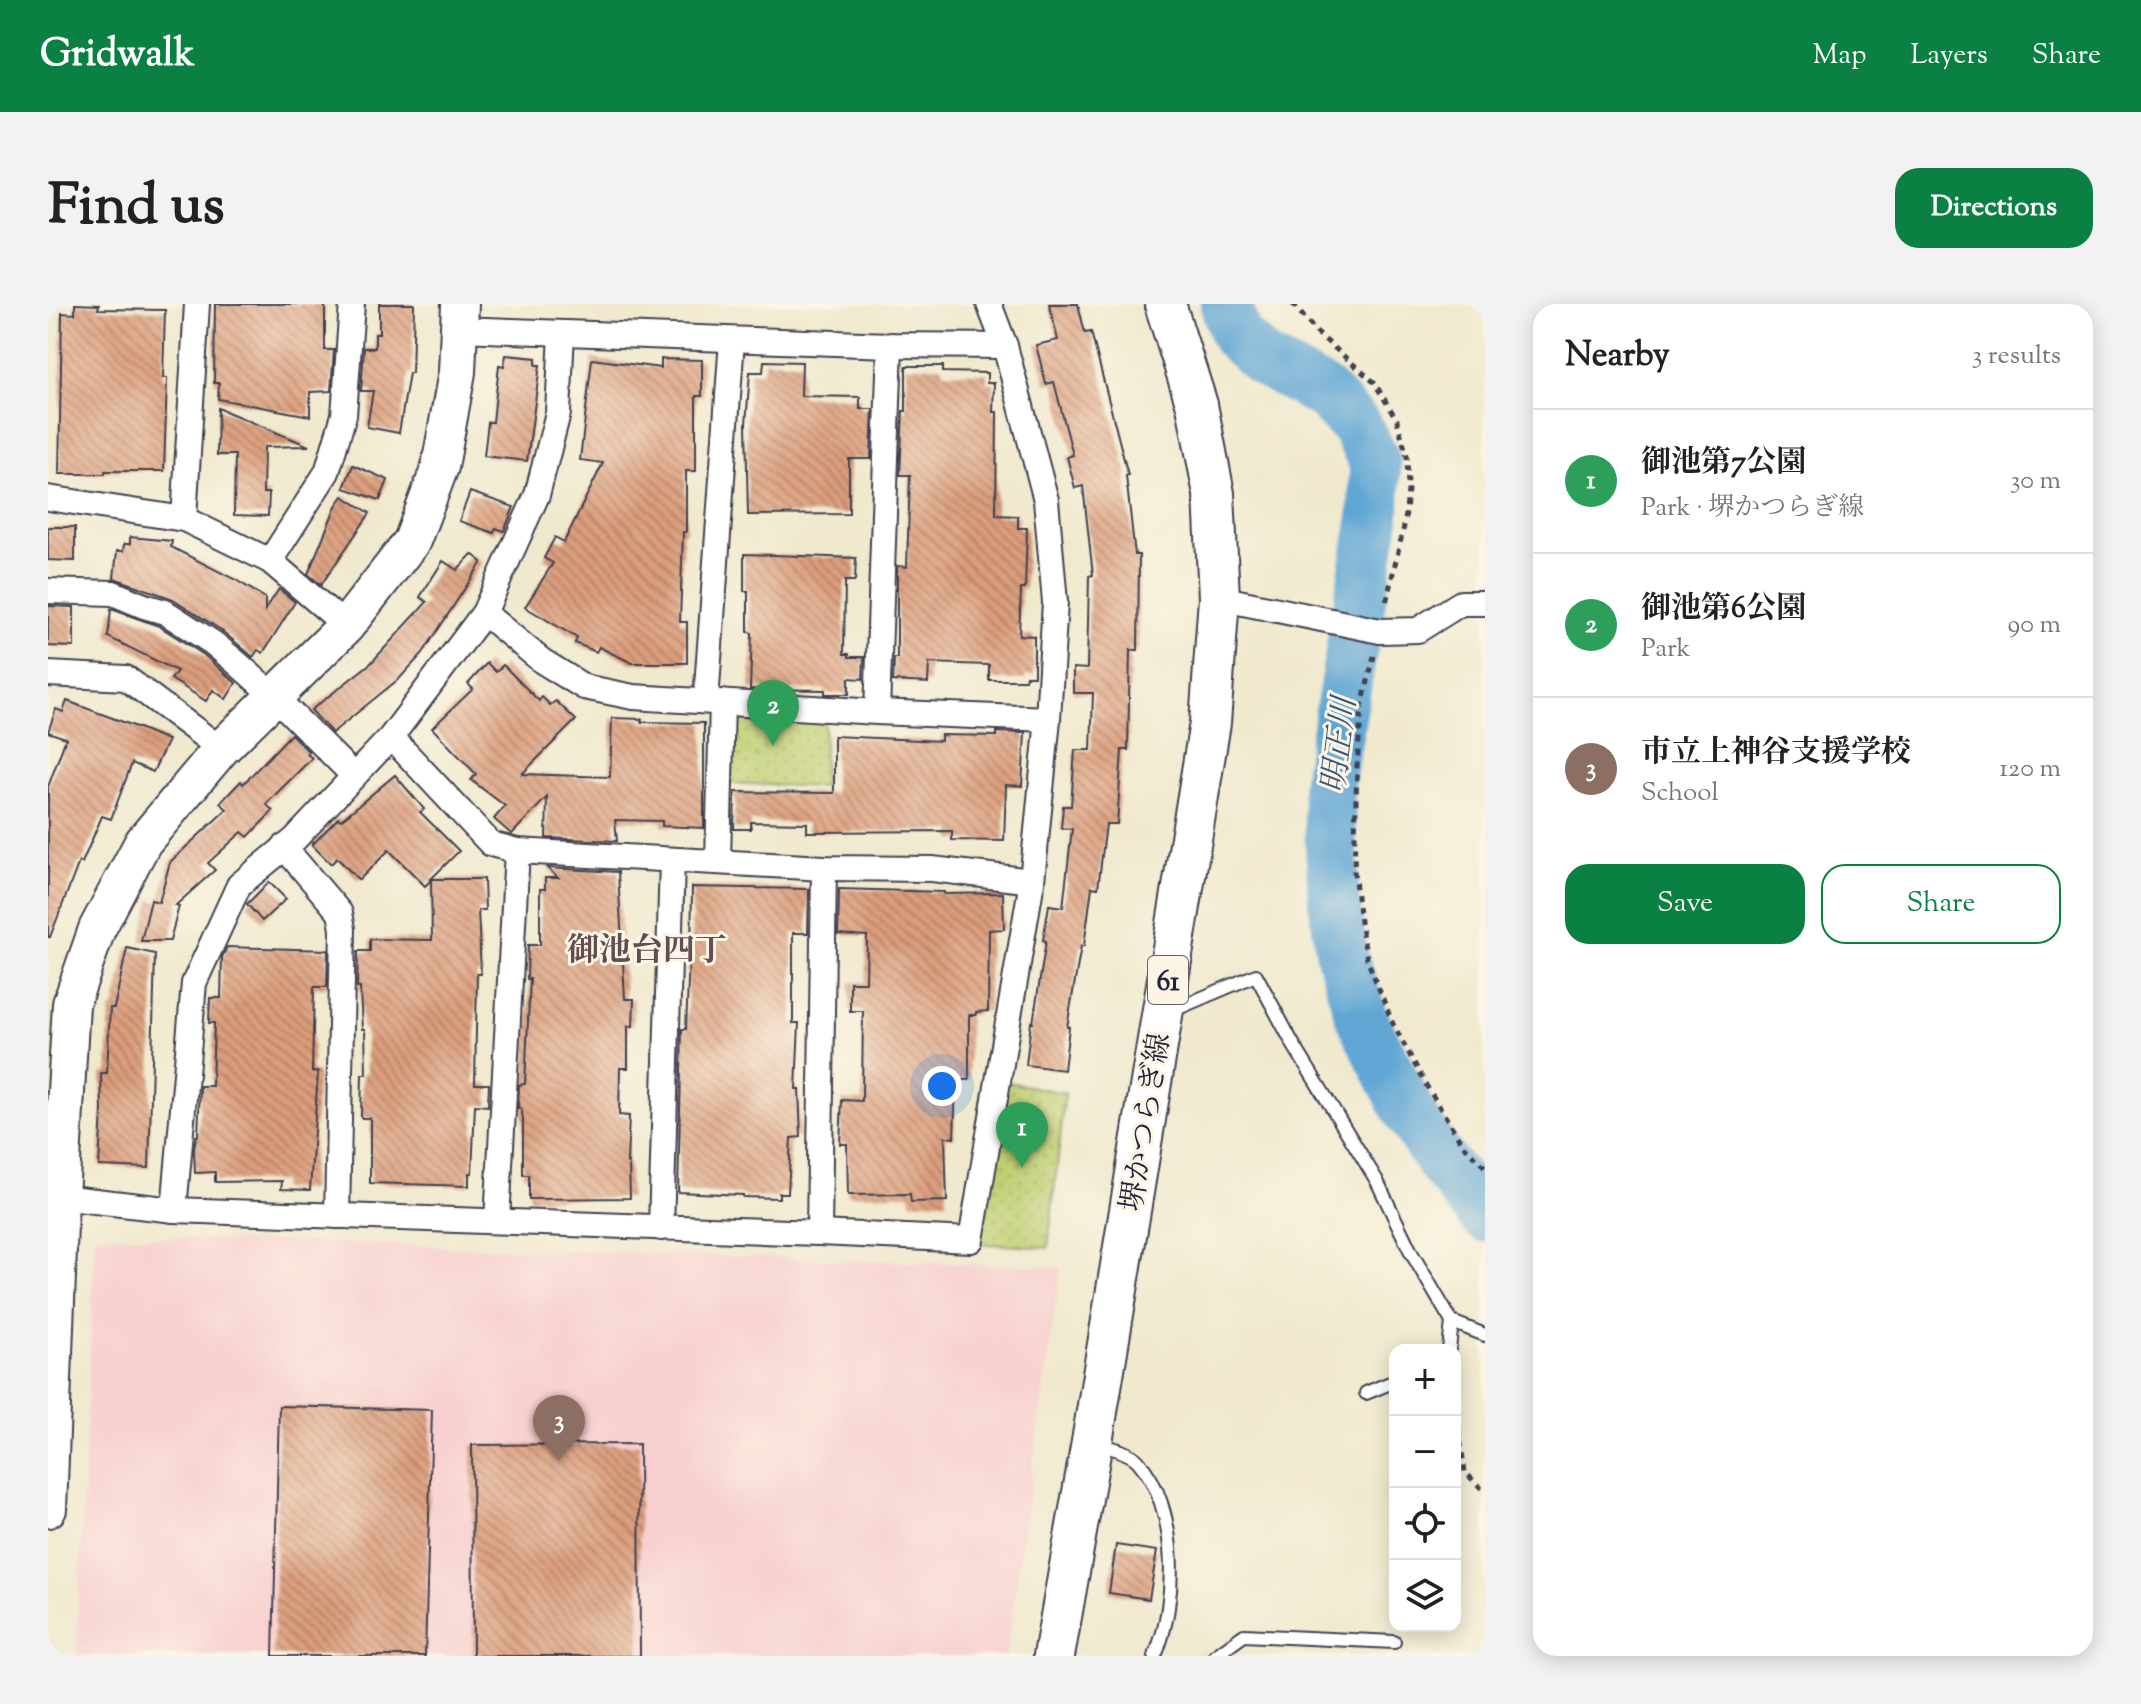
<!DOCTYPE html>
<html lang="en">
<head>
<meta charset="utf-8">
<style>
  :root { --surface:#fff; --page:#f2f2f2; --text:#222; --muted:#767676; --line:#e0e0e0; --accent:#0b8043 }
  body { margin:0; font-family:"Sorts Mill Goudy","Noto Serif JP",serif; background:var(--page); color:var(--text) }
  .controls { position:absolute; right:24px; bottom:24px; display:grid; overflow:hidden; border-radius:16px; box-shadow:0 4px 20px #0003 }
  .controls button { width:72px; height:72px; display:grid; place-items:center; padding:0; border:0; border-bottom:2px solid var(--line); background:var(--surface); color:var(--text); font:40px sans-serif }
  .you { position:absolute; left:894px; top:782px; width:28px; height:28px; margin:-20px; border:6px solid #fff; border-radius:50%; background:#1a73e8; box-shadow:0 0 0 12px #1a73e833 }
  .badge { display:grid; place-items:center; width:52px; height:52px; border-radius:50%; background:var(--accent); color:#fff; font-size:26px; font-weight:700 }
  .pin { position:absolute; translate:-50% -66px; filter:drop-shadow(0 2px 4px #0008) }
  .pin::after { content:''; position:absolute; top:42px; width:28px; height:24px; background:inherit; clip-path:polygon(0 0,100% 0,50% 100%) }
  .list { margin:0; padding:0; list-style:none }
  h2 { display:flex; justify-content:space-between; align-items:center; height:104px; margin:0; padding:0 32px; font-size:34px }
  h2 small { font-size:26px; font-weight:400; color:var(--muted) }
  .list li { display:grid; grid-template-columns:52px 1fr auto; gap:24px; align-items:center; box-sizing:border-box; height:144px; padding:0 32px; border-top:2px solid var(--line) }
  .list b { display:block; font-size:30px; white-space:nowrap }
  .list p { margin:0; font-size:26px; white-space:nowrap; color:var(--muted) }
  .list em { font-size:26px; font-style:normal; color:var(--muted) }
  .actions { display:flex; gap:16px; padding:24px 32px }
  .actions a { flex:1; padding:18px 0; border:2px solid var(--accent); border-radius:24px; text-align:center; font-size:28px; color:var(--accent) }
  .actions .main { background:var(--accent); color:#fff }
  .icon { flex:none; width:44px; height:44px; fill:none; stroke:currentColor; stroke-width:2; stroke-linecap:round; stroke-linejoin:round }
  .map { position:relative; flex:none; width:1437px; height:1352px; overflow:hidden; border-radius:24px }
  header { display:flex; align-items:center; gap:48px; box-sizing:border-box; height:112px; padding:0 40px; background:var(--accent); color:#fff }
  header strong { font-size:38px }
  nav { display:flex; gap:44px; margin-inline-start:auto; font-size:28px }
  .intro { display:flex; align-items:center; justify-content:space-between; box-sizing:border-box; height:192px; padding:0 48px }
  h1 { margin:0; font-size:56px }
  .button { padding:20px 36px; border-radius:24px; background:var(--accent); color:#fff; font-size:28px; font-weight:700 }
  main { display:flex; gap:48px; padding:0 48px }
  aside { flex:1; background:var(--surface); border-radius:24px; box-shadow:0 4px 20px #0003 }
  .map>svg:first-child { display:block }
  .built { fill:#f7d0cf }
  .park { fill:url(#park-dots); stroke:#707855; stroke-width:2 }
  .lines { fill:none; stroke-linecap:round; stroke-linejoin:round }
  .river { stroke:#5ea6d4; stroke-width:52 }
  .building { fill:url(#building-back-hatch) }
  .lane-casing { stroke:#414051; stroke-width:16 }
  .street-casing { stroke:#414051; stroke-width:28 }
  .secondary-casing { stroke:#414051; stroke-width:40 }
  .primary-casing { stroke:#414051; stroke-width:44 }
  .path { stroke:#414051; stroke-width:5; stroke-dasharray:6 6; stroke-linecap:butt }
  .lane { stroke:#fff; stroke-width:12 }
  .street { stroke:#fff; stroke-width:24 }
  .secondary { stroke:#fff; stroke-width:36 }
  .primary { stroke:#fff; stroke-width:40 }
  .labels { text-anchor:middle; stroke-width:6; stroke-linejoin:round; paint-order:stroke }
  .shield { fill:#fcf5e5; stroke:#63616e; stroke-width:2 }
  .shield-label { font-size:28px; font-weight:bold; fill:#22223b }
  .street-label { font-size:30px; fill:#22223b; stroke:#fcf5e5 }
  .water-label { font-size:32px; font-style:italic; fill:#3a5778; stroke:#fcf5e5 }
  .neighbourhood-label { font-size:32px; font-weight:bold; fill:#634d52; stroke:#fcf5e5 }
</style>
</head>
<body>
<header>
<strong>Gridwalk</strong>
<nav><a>Map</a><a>Layers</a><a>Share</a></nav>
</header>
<div class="intro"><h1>Find us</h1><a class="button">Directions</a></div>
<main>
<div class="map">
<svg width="1437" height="1352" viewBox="0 0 1437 1352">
  <defs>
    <pattern id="park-dots" width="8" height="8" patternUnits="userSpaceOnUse" patternTransform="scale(2)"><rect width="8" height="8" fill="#becd6f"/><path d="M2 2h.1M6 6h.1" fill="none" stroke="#a3b061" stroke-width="1.8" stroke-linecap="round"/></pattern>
    <pattern id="building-back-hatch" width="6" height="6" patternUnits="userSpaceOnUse" patternTransform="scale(2)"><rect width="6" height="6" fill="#db9d7c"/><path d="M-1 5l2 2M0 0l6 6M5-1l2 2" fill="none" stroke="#b18067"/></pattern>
  </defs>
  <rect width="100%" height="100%" fill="#fcf5e5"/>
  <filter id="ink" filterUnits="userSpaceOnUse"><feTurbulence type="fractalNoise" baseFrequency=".0125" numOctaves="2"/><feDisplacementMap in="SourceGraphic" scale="16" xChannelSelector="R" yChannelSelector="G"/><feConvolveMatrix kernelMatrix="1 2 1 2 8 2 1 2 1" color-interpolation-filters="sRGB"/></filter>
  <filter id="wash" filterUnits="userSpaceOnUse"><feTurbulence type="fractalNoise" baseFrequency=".006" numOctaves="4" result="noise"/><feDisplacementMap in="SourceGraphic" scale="32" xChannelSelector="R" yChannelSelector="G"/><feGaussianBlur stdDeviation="1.8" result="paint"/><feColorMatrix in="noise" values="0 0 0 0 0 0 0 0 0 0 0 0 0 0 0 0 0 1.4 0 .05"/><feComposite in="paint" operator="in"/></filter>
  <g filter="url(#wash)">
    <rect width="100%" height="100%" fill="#f0e9ce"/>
    <path class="built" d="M47,931L1013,963L958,1352H28Z"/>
    <g class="park">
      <path d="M674,398L777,405L775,483L672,479Z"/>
      <path d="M954,777L1017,789L1000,944L926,939Z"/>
    </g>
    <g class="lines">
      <path class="river" d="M1178,0L1188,32L1216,57L1276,89L1308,122L1327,158L1326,214L1280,483L1286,596L1294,651L1314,715L1362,810L1389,852L1437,912"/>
    </g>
    <g id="blocks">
      <g class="building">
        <path d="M27,0L51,1L50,5L117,6L115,74H119L116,167H57V170H11L14,9L27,10Z"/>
        <path d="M167,0H277V46H286L283,87L262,88V112L170,95L171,79H166Z"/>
        <path d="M331,0H366L364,69H361L351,129L319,123L325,87H313L316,44H327V30H331Z"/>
        <path d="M1001,0H1030L1037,29L1043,28L1080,171L1078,172L1087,251H1091L1090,346H1082L1080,446H1074L1069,520H1058L1050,584L1044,583L1036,642H1033L1019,723H1021L1016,766L978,761L983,718L985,719L998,637L995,636L1001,601L1015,603L1024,525L1013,524L1015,502H1023L1027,446H1043L1045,389H1025V364L1039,365L1041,272L1045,271L1035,182L1027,184L1019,153L1025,151L1006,78L998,80L988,41L1010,36Z"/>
        <path d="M458,51L488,54V61H492L479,157L436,152L440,118H445L451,61L456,62Z"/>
        <path d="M544,55L613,64V55L654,56V92H648V167H638V228H635L632,318H639V359H584L551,343L548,348L527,339L529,334L477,303L505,259L496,254L507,233L516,238L555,159L532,156Z"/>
        <path d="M716,57L754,58L753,92L812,93V105H825L823,155H801V210L700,211L698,120L702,68H715Z"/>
        <path d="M858,62H895V68L939,69V79H946L945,108H949L948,211L970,212V224H979L977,285H973L971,331L986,332V372H978L977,376H941V361L881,359L880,379L845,377L846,354H849V262L859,263L862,171H852L855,107H858Z"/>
        <path d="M170,104L261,142L216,143L215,189H221L220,212L186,211L187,151H169Z"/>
        <path d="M305,161L340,176L332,196L296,184Z"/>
        <path d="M422,188L466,203L456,227L448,224L446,229L411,217Z"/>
        <path d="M295,192L322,209L273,281L260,270L288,202Z"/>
        <path d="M0,223H27V257L0,256Z"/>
        <path d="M82,233L124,237L123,243L188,276L217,294V306L231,285L247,298L215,349L210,346L205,353L173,326L125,295L66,274L69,247H75L76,240H82Z"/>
        <path d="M424,250L434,258L375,349L352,374L284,429L263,406L323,359L379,298L372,293L395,257L409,266Z"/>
        <path d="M696,250L808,254L807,277H797L796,350H801V353H816L815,375L801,374V390H777V386L702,385L704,329L700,328V287H696Z"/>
        <path d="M0,302L26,303V343L0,342Z"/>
        <path d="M63,305L111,322L156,351L188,379L178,395L165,386L158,397L123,375L129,367L60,333Z"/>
        <path d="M439,359L448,368L455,361L491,397L494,393L502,401L508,397L528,416L474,470L562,473L564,414L594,415L593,418L656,419V524L614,522V517L567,516L569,537L498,534L499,493L464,530L462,529L446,515L457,502L423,476L428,470L384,424L425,385L420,380Z"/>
        <path d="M19,397L91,424L120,436L105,468L84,459L63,515L54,512L34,559L31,558L2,633H0V483L18,434L0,428L8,405L15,408Z"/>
        <path d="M949,428L977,429L974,482L958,481L956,537L904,536V527L759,528V519L703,518V525H686L687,488L786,489V432L893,437V431L949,432Z"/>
        <path d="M243,430L261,448L259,450L264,454L218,500L225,507L200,533L194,528L160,559L167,566L128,601L131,602L122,637H93L103,596L111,598L122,558L179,505L172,499L193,477L195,480Z"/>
        <path d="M347,471L376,505L372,508L411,547L383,575H436L437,606H430L433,670H429L427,780H441L440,802L427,801L424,869H421V882L322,879V814H313L314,770H318L317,725H314L312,684H309L310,647H322V635L384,636L383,576L377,582L341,546L311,576L289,554L283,560L264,541L290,514L293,516Z"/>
        <path d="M499,564L570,568L577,695H586L585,722H580V764H572L571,811L581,812L579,859H581L582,894L481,895V871H475V814L473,804H470L471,781L477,780L482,675H479L480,641H492V585H497V574H510Z"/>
        <path d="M221,578L238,595L214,617L199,600Z"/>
        <path d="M644,583L761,585L760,629H745V719H751L748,785H751L753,833L743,834L740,889H731V894L695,893V891L630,888L634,725H638L641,654H643Z"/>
        <path d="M791,585L896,588V590L955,589L956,625L941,626L940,707L928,708V711H921V776H908L906,834L897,833L899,897L863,898L862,890L800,891L799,840H792L794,796L814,797L815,707H802V678H818L819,632L790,630Z"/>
        <path d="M179,643L280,646L279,683H266L264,768H270L262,886L233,885L234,877L167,878V868L147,869L146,845L148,832H150L152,782H164L166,719H161L162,694H173L174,653Z"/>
        <path d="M79,644L107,650L101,864L51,862L54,807L53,769H59L62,704H66Z"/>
        <path d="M231,1102L384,1106L377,1352H225Z"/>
        <path d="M591,1140L592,1352H425L424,1141Z"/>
        <path d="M1068,1241L1109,1247L1101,1295L1061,1289Z"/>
      </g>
    </g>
  </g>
  <g filter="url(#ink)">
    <use href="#blocks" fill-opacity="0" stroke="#414051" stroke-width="2"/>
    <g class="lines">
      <g class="lane-casing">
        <g id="lane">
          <path d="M1121,708L1208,671L1245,740L1329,877L1364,950L1404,1018L1437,1031"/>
          <path d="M1401,1046L1404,1018"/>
          <path d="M1318,1089L1347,1077"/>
          <path d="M1051,1140C1063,1144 1082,1148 1090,1157C1131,1203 1130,1298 1107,1352"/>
          <path d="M1167,1352L1196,1331L1346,1338"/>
        </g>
      </g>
      <g class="street-casing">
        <g id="street">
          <path d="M411,25L842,41L957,42"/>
          <path d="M0,194L136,215L222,257L298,322"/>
          <path d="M136,215L149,0"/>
          <path d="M222,257L279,168L296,111L304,0"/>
          <path d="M0,287L65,289L96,302L117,308L165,339L189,359L227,393L306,472"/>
          <path d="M1171,294L1332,327L1370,326L1413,299H1437"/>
          <path d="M436,309L494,357L536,383L585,393L829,408L1000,415"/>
          <path d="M0,370L78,374L173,445"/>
          <path d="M658,397L684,36"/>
          <path d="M829,408L842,41"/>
          <path d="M343,433L443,540L469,547L776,564L884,565L984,577"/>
          <path d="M236,543L292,609L295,625L289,912"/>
          <path d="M670,557L674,398"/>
          <path d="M12,893L126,906L771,929L923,936L984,577L1000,415L1007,298L998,196L957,42L941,0"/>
          <path d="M126,906L146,679L191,581L247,535L343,433L436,309L489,191L510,109L514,29"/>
          <path d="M449,917L469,547"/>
          <path d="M613,924L624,557"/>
          <path d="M771,929L776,564"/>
        </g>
      </g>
      <g class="secondary-casing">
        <path id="secondary" d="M0,1205L12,893L23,700L49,625L95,538L173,445L298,322L364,237L392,163L409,68L412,0"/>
      </g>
      <g class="primary-casing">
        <path id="primary" d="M1006,1352L1044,1138L1162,419L1171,294L1166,190L1149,101L1117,0"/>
      </g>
      <g class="path">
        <path d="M1245,0L1268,28L1326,78L1349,116L1359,152L1360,186L1357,218L1337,303"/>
        <path d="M1326,352L1314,402L1309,461L1306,567L1312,618L1319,655L1345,720L1378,781L1415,841L1437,863"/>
        <path d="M1407,1102L1417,1168L1437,1188"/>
      </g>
      <use href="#lane" class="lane"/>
      <use href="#street" class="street"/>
      <use href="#secondary" class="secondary"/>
      <use href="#primary" class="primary"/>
    </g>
  </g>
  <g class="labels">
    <rect class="shield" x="1100" y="652" width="40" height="48" rx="6"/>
    <g class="shield-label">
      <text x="1120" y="686">61</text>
    </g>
    <g class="street-label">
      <text transform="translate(1097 818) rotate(-81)" y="10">堺かつらぎ線</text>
    </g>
    <g class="water-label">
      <text transform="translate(1290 441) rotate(-83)" y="11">明正川</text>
    </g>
    <g class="neighbourhood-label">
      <text x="599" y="656">御池台四丁</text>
    </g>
  </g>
</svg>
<div class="controls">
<button>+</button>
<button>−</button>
<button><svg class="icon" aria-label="locate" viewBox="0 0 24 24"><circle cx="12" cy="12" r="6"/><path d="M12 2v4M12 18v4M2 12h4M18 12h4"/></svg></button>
<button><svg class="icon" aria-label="layers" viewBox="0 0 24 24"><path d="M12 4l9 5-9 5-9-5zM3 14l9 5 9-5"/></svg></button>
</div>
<div class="you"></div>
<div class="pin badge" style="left:974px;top:864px;background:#2e9e5b">1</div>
<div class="pin badge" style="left:725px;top:442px;background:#2e9e5b">2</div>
<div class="pin badge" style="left:511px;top:1157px;background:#8d6e63">3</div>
</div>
<aside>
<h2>Nearby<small>3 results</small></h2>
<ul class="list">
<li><span class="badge" style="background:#2e9e5b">1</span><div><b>御池第7公園</b><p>Park · 堺かつらぎ線</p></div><em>30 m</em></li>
<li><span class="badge" style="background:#2e9e5b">2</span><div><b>御池第6公園</b><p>Park</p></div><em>90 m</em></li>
<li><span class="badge" style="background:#8d6e63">3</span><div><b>市立上神谷支援学校</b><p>School</p></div><em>120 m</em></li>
</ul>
<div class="actions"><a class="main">Save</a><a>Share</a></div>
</aside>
</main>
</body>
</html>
